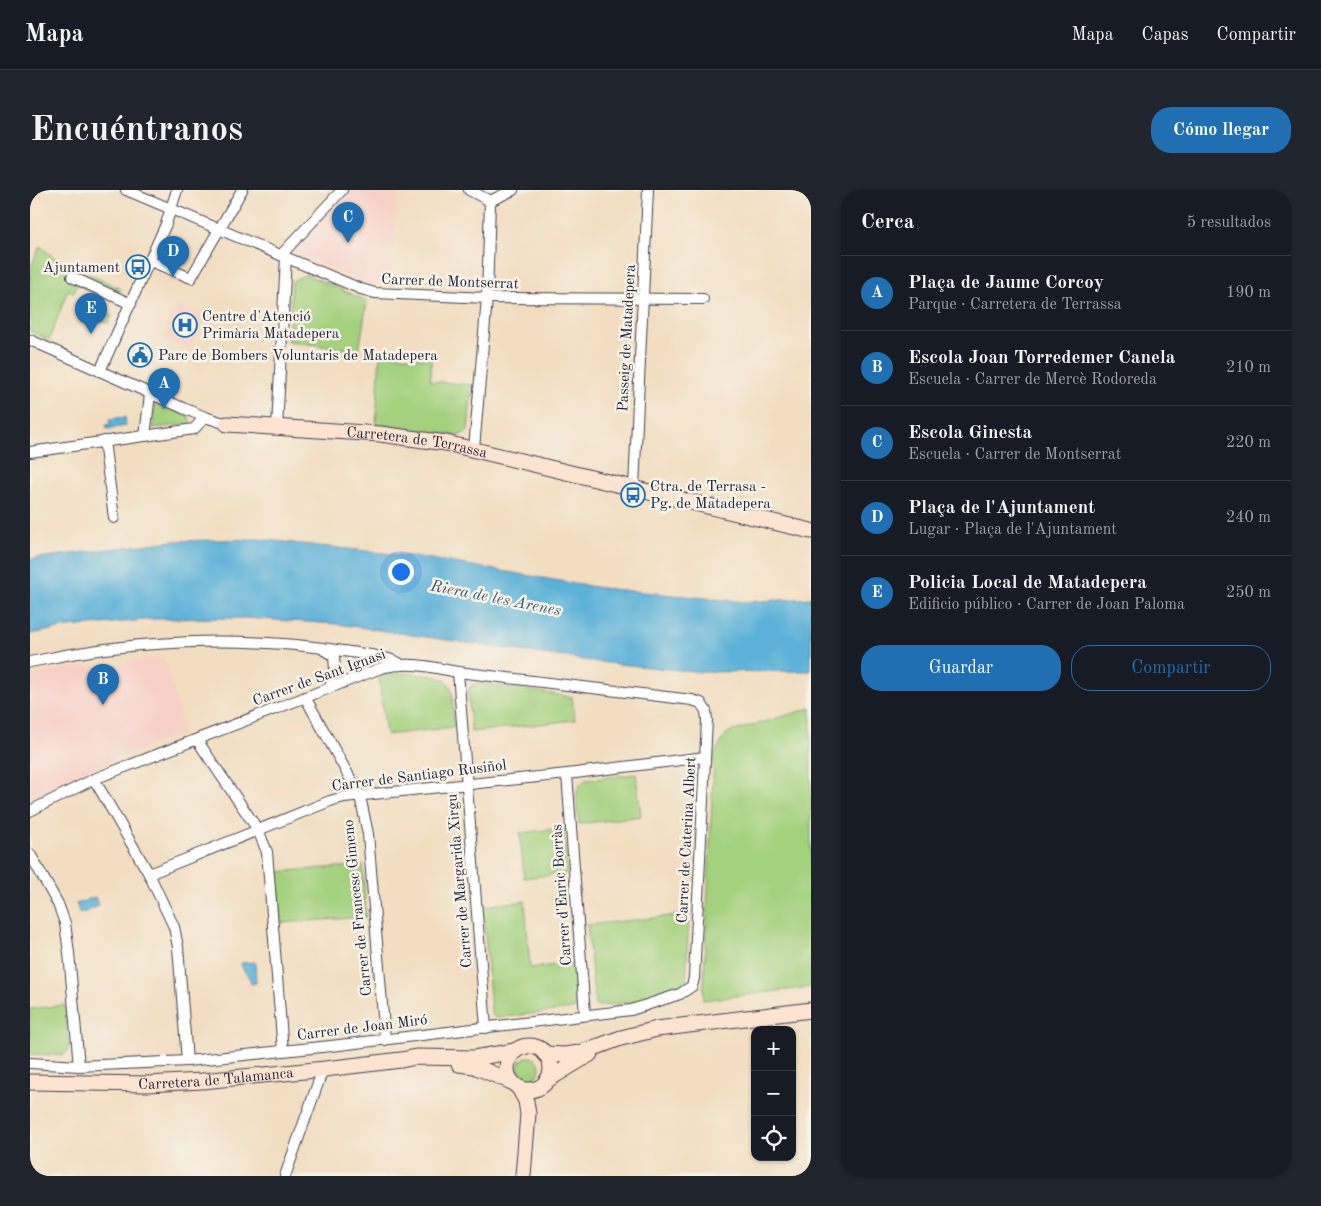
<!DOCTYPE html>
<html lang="es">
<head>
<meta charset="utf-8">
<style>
  :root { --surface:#171b24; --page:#20242c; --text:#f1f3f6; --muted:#9ea1a6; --line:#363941; --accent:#1f6fb2 }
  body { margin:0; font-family:"Old Standard TT",serif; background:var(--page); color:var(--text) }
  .controls { position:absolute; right:15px; bottom:15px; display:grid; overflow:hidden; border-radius:10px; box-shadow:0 1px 4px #0004 }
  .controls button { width:45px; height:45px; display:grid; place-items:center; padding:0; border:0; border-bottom:1px solid var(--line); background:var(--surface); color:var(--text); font:25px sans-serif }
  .you { position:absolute; left:370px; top:381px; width:18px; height:18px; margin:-12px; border:4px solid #fff; border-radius:50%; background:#1a73e8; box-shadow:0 0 0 8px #1a73e833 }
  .badge { display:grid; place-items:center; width:32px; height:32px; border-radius:50%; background:var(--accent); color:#fff; font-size:16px; font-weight:700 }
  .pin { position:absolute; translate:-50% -41px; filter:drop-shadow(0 1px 2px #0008) }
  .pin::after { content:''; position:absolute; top:26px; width:18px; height:15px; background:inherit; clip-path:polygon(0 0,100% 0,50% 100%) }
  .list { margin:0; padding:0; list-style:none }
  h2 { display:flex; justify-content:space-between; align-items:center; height:65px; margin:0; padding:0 20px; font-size:21px }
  h2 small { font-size:16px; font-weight:400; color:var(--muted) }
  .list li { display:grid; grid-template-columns:32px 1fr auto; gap:15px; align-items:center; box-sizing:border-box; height:75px; padding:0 20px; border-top:1px solid var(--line) }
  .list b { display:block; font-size:19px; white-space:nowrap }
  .list p { margin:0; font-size:16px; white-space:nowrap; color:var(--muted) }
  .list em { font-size:16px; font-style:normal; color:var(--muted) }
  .actions { display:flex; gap:10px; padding:15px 20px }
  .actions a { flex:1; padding:11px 0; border:1px solid var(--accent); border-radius:20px; text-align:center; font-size:18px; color:var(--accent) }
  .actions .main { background:var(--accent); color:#fff }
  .icon { flex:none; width:28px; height:28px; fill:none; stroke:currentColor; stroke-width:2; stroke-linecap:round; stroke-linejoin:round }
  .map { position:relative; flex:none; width:781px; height:986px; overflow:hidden; border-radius:20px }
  header { display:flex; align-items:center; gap:30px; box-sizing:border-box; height:70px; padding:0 25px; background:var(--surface); border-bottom:1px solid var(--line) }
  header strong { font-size:24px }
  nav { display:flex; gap:28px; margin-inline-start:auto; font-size:18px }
  .intro { display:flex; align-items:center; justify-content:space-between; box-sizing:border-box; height:120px; padding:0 30px }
  h1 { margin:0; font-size:35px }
  .button { padding:12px 22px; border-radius:20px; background:var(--accent); color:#fff; font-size:18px; font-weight:700 }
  main { display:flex; gap:30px; padding:0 30px }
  aside { flex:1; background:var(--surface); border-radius:20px; box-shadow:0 1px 4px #0004 }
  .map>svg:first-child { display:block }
  .built { fill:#f7d1c6 }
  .green { fill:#a4d17e; stroke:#637a5c }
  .water { fill:#5cb1d8; stroke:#3f6a8a }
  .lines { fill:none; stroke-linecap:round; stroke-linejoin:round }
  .street-casing { stroke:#413e4f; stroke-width:12 }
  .secondary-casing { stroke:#413e4f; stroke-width:17 }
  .street { stroke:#fff; stroke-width:10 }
  .secondary { stroke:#fde4d1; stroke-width:15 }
  .labels { text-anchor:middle; stroke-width:5; stroke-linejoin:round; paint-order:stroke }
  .poi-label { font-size:15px; fill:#22223b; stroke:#f7f3e8; text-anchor:start }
  .street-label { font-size:15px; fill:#22223b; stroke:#f7f3e8 }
  .water-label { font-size:16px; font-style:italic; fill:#365472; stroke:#f7f3e8 }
</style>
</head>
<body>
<header>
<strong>Mapa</strong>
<nav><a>Mapa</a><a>Capas</a><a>Compartir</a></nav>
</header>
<div class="intro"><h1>Encuéntranos</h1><a class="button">Cómo llegar</a></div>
<main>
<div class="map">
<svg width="781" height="986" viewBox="0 0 781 986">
  <rect width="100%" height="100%" fill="#f7f3e8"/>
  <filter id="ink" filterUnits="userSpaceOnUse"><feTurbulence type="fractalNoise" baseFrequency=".02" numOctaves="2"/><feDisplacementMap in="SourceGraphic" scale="10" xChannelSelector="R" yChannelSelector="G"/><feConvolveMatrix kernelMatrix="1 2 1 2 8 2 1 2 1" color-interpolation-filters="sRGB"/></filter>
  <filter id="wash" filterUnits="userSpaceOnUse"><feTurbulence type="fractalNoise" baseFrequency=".0096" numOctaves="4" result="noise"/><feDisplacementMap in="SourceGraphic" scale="20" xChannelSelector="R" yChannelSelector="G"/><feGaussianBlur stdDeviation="1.12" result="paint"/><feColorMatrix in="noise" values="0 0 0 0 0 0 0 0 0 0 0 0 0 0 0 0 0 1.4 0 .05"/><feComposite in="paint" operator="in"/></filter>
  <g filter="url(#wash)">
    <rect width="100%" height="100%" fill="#f2ddc0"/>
    <g class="built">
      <path d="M316,0H368L360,96H343L264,63Z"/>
      <path d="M148,115L174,128L159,160L133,148Z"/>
      <path d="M135,468L154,544L114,557L51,584L0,611V486L38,478Z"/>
    </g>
    <g class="green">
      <path d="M10,56L43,82L41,85L43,86L46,78L91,99L87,106L77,104L70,120L82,126L78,134L72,131L73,127L71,126L69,129L66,128L65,129L48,123C53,111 52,109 65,106L47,94L44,102L38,100L19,150L0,141V79Z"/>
      <path d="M276,84L337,111L329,161L258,151L262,91Z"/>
      <path d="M350,163L398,169L399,165L402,166L400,191L442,195L438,241L428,246L375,237L346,235Z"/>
      <path d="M127,212L159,226L160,232L157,234L123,238L125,213Z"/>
      <path d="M375,483C428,488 421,488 424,537L356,545L349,488L357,485Z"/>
      <path d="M448,493L542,507L545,530L441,542L438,501L442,495Z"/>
      <path d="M781,518V797L673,810L684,564L697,543Z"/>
      <path d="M606,584L611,626L549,634C548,620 541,597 556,590Z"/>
      <path d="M534,638L537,683L494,688L490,643Z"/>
      <path d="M333,675L336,727L251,733L247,682Z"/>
      <path d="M495,711L500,778L544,773L547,814L545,818L542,819L466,828L462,825L461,821L453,716Z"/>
      <path d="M659,724L656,790L654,792L608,812L568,816L565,815L557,735Z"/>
      <path d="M35,815L39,860L33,865L0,864V819Z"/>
      <circle cx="499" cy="878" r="11"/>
    </g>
    <g class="water">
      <path d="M95,227L96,236L77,239L76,235L80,234L79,229Z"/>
      <path d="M227,349L390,367L571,398L717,412L781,408V481L669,482L568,472L307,434L215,428L125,429L39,437L0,444V369L143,351Z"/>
      <path d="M65,707L69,716L50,724L46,714Z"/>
      <path d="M225,772L226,793L221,794C220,785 212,782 211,773Z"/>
    </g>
  </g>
  <g filter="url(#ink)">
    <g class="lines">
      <g class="street-casing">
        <g id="street">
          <path d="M96,0L331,99L345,103L457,108L673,109"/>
          <path d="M439,0L460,11"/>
          <path d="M460,11L483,0"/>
          <path d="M251,65L312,0"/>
          <path d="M120,71L161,88L212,0"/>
          <path d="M42,87L101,114"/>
          <path d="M0,150L153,218L175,227L197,234"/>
          <path d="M70,181L136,34L147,0"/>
          <path d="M247,238L256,67"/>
          <path d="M115,246L120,204"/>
          <path d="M74,251L84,328"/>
          <path d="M444,259L457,108L460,11"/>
          <path d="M0,262L164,239L175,227"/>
          <path d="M604,297L618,0"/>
          <path d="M294,460L304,466L305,481L300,497"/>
          <path d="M0,472C101,450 211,445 313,461C332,464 352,465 369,473"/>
          <path d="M428,482L456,838"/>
          <path d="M275,507L330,606L338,644L355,850"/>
          <path d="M167,550L228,640L237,662L253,861"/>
          <path d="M537,584L555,825"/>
          <path d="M64,589L119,684L144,737L148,757L157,871"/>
          <path d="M0,621L64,589L351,478C379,471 400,477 428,482L662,510L671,513L676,521L677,530L664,788L662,796L650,804L601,820L301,856L157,871L49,876L0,873"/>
          <path d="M0,664L28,714L35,733L39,763L49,876"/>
          <path d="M119,684L300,611L314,607L537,584L675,567"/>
          <path d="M255,986L293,879"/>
        </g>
      </g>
      <g class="secondary-casing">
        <g id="secondary">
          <path id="s1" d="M197,234L350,244L416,253L781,341"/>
          <circle cx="499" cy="878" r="22"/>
          <path d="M515,864L534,865L550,863L591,848L627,839L781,820"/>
          <path d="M429,874L444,876L482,892"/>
          <path d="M517,890L560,864"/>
          <path id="s2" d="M0,892L117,894L172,891L295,879L371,870L386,867L444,868L485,861"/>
          <path d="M489,898L496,911L498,924L493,986"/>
        </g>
      </g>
      <use href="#street" class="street"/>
      <use href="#secondary" class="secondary"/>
    </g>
  </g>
  <defs>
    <g id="bus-ring" transform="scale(1.25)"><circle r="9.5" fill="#f7f3e8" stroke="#1f6fb2" stroke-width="1.5"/><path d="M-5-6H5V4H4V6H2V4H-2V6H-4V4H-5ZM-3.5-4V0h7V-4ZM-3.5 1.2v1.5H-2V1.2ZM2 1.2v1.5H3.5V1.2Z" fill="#1f6fb2"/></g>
    <g id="hospital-ring" transform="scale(1.25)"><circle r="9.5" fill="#f7f3e8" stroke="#1f6fb2" stroke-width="1.5"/><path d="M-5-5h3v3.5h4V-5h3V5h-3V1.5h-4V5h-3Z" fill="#1f6fb2"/></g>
    <g id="civic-ring" transform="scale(1.25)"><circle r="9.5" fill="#f7f3e8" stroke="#1f6fb2" stroke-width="1.5"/><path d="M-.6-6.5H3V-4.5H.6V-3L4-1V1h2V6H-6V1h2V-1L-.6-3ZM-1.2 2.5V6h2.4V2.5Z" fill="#1f6fb2"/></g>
  </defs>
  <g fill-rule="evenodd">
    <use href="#bus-ring" x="108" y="77"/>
    <use href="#hospital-ring" x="155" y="135"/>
    <use href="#civic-ring" x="110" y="165"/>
    <use href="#bus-ring" x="603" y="305"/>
  </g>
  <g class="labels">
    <g class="poi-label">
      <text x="90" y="82" text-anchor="end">Ajuntament</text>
      <text x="172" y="131">Centre d'Atenció<tspan x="172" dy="17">Primària Matadepera</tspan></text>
      <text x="128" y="170">Parc de Bombers Voluntaris de Matadepera</text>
      <text x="620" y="301">Ctra. de Terrasa -<tspan x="620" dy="17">Pg. de Matadepera</tspan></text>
    </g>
    <g class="street-label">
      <text transform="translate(420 91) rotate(2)" y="5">Carrer de Montserrat</text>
      <text transform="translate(596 148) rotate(-87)" y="5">Passeig de Matadepera</text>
      <text dy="5" stroke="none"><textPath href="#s1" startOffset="191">Carretera de Terrassa</textPath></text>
      <text transform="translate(289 487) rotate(-20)" y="5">Carrer de Sant Ignasi</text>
      <text transform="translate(389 585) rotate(-7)" y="5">Carrer de Santiago Rusiñol</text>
      <text transform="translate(656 650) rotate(-87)" y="5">Carrer de Caterina Albert</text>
      <text transform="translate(429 691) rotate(-95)" y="5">Carrer de Margarida Xirgu</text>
      <text transform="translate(531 705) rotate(-94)" y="5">Carrer d'Enric Borràs</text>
      <text transform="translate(327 718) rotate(-96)" y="5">Carrer de Francesc Gimeno</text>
      <text transform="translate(332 837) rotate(-7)" y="5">Carrer de Joan Miró</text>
      <text dy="5" stroke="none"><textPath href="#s2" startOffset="186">Carretera de Talamanca</textPath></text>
    </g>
    <g class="water-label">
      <text transform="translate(466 407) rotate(11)" y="6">Riera de les Arenes</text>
    </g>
  </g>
</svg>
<div class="controls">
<button>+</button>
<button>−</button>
<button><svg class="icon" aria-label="locate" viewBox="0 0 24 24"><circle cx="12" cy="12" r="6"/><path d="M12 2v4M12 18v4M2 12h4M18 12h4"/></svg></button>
</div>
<div class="you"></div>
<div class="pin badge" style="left:134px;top:219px">A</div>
<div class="pin badge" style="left:73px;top:515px">B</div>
<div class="pin badge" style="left:318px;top:53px">C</div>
<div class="pin badge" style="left:143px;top:87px">D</div>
<div class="pin badge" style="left:61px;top:144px">E</div>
</div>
<aside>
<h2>Cerca<small>5 resultados</small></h2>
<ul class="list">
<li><span class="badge">A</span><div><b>Plaça de Jaume Corcoy</b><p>Parque · Carretera de Terrassa</p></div><em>190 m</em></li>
<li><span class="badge">B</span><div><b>Escola Joan Torredemer Canela</b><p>Escuela · Carrer de Mercè Rodoreda</p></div><em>210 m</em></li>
<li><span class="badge">C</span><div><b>Escola Ginesta</b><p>Escuela · Carrer de Montserrat</p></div><em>220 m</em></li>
<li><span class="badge">D</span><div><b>Plaça de l'Ajuntament</b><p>Lugar · Plaça de l'Ajuntament</p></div><em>240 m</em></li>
<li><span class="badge">E</span><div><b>Policia Local de Matadepera</b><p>Edificio público · Carrer de Joan Paloma</p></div><em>250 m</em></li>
</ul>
<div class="actions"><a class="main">Guardar</a><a>Compartir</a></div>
</aside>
</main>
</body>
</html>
